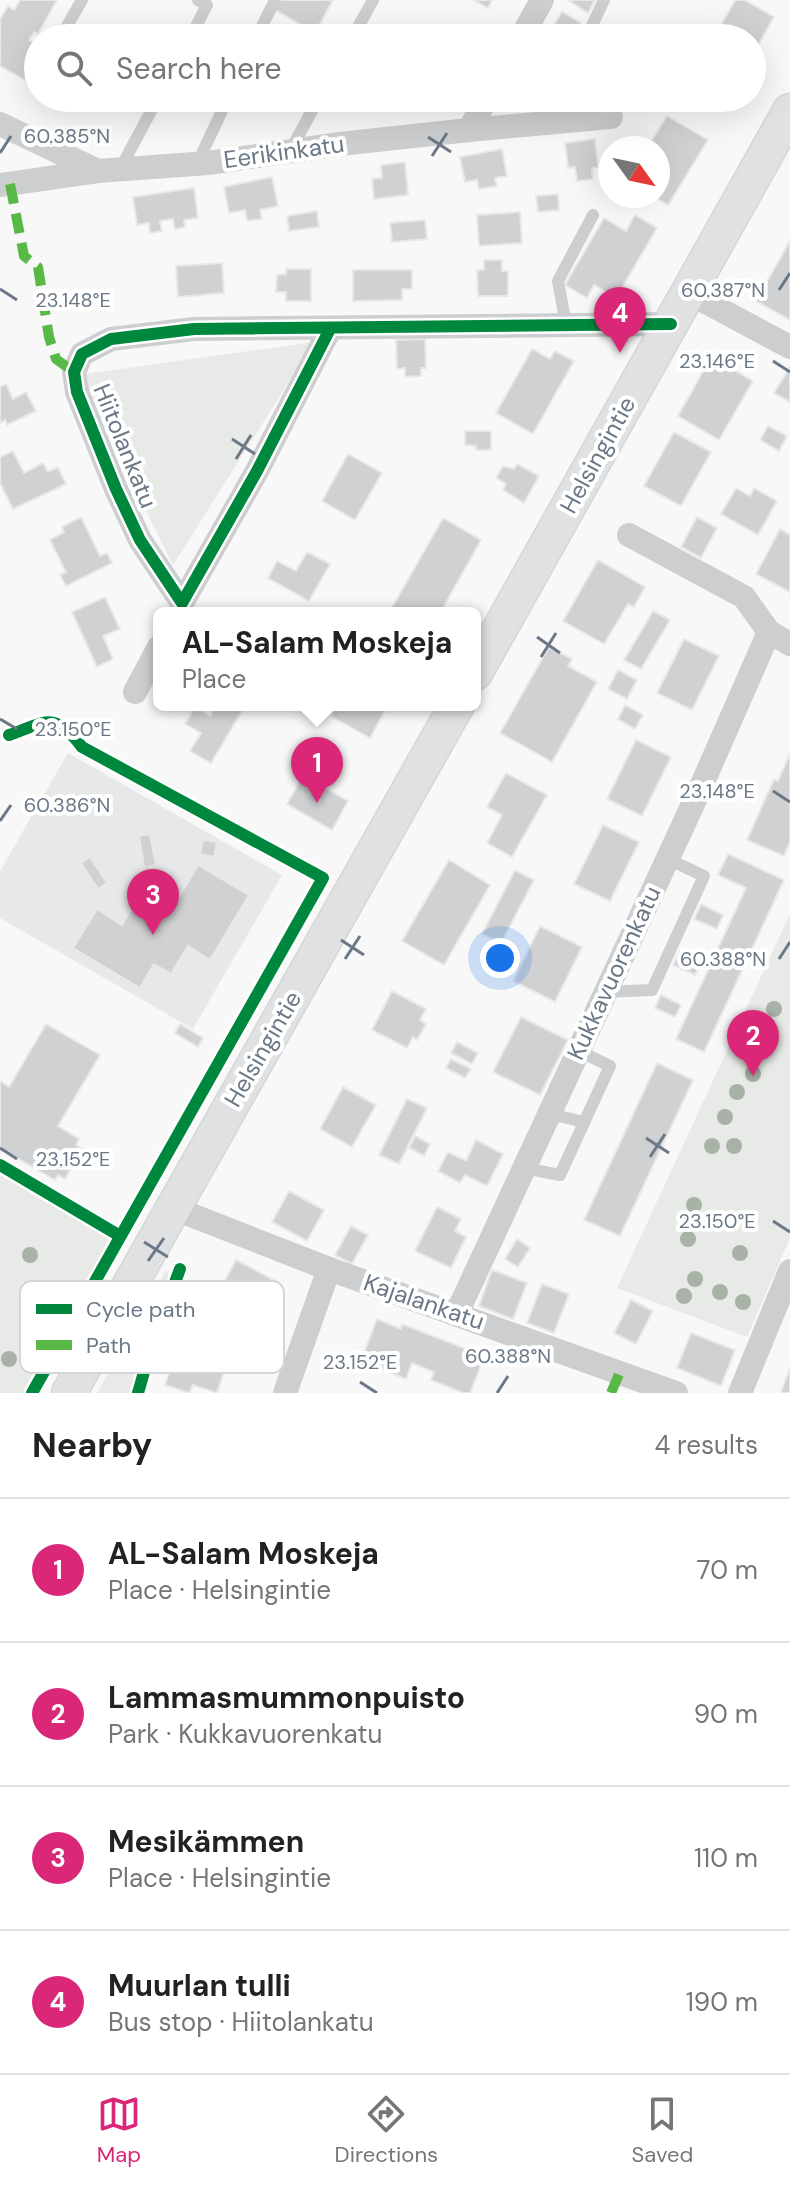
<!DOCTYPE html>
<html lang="en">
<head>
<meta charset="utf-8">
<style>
  :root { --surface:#fff; --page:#f6f6f6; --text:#222; --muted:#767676; --line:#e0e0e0; --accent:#db2777 }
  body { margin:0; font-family:"DM Sans",sans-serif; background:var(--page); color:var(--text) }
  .compass { position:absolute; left:598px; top:136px; width:72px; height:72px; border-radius:50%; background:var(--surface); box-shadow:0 8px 32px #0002; rotate:123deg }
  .you { position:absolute; left:500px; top:958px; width:28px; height:28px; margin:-20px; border:6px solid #fff; border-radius:50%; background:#1a73e8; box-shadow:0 0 0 12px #1a73e833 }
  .badge { display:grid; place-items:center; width:52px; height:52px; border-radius:50%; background:var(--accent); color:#fff; font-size:26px; font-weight:700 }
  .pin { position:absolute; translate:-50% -66px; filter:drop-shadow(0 2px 4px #0008) }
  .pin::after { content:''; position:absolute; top:42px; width:28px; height:24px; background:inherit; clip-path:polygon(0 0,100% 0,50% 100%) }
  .popup { position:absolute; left:153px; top:607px; width:328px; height:104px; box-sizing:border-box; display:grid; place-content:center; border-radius:12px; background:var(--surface); filter:drop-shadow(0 2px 6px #0005); font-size:26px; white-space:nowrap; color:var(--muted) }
  .popup b { font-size:30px; color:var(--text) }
  .popup::after { content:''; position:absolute; left:50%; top:100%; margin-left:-16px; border:16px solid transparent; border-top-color:var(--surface) }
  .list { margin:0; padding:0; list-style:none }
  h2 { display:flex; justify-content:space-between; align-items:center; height:104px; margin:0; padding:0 32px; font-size:34px }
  h2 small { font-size:26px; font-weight:400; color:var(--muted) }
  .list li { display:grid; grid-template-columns:52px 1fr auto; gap:24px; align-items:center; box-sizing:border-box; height:144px; padding:0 32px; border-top:2px solid var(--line) }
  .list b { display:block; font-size:30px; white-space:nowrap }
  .list p { margin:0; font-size:26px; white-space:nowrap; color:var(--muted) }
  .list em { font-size:26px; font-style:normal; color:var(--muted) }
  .icon { flex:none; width:44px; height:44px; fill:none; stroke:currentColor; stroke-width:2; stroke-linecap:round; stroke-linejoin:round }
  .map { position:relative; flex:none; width:790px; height:1393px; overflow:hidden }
  .search { position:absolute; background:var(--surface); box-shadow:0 8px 32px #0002; left:24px; right:24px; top:24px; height:88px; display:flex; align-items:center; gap:20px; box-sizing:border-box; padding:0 28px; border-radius:44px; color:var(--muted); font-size:30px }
  .sheet { height:680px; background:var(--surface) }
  nav { display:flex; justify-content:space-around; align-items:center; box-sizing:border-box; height:112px; border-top:2px solid var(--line); background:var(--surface); font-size:22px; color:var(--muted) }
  nav a { display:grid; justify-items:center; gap:4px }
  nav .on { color:var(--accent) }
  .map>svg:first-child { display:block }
  .built { fill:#e7e8e9 }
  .green { fill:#e7eae6 }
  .building { fill:#d0d1d2; stroke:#e8e8e8; stroke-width:2 }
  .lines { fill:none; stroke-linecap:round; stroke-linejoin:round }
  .secondary-casing { stroke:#d5d6d7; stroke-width:37 }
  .service { stroke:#cdcecf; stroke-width:12 }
  .minor { stroke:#cdcecf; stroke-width:24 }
  .secondary { stroke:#e0e1e2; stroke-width:34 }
  .quiet { stroke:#58b947; stroke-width:10; stroke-dasharray:20 10; stroke-linecap:butt }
  .cycleway-casing { stroke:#fff; stroke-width:17 }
  .cycleway { stroke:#00873e; stroke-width:12 }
  .tree { fill:#a8b2a7 }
  .ticks { fill:none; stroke:#6a7887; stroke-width:3 }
  .labels { text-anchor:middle; stroke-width:8; stroke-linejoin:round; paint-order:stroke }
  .street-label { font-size:24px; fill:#6a7887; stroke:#fff }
  .key { fill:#fff; stroke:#d2d6db; stroke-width:2 }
  .key-label { font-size:22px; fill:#6a7887 }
  .ticks-label { font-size:20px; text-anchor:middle; fill:#6a7887; stroke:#fff; stroke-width:8; stroke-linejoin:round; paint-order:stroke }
</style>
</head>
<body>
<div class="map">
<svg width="790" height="1393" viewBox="0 0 790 1393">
  <rect width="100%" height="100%" fill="#f8f8f8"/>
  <path class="built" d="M68,753L282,875L193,1029L0,918V871Z"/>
  <g class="green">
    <path d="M314,342L173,565L78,375Z"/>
    <path d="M790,914V1238L747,1337L617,1288Z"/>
    <path d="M0,1171L114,1237L26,1393H0Z"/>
    <path d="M166,1270L170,1278L135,1393H97Z"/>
  </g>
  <g class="building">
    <path d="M20,0H57L38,34L34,32L29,40L38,45V61L27,81L0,66V20L8,6L14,10Z"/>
    <path d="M279,0H333L315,33L274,9Z"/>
    <path d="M473,0H492L488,8Z"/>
    <path d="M568,0H595L588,13Z"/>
    <path d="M735,0H745L774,17L752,56V38H714Z"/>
    <path d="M562,12L581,23L573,38H546Z"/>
    <path d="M617,25L631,33L628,38H609Z"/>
    <path d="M543,98H569V102L544,105Z"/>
    <path d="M667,116L708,140L668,205L653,196H658V148H647Z"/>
    <path d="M595,139L598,167L592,168L593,179L577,181L575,167L568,168L565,143Z"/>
    <path d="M502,149L507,176L495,178L497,186L479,189L477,180L465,182L460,157Z"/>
    <path d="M405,162L408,195L374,199L372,179L382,178L381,165Z"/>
    <path d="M272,177L278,206L260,210L262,219L247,221L245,210L229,213L224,187Z"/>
    <path d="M194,188L198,218L184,220L185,227L175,229L173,219L160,221L162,231L150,233L149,223L137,225L133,197Z"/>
    <path d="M558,194L559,210L538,212L536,196Z"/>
    <path d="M317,211L319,227L289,231L287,216Z"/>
    <path d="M520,212L522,243L479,246L477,215Z"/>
    <path d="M635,215L657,228L616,298L594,285L587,298L565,285L604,218L626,231Z"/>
    <path d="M425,220L427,239L392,242L390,223Z"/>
    <path d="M790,241V320L756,301Z"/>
    <path d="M484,260H502V271H508V296H478L477,270H484Z"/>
    <path d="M222,263L224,293L178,297L176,266Z"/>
    <path d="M286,269H311V301H286V292H276L277,275L286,274Z"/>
    <path d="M353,270H412V289H402V300L353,301Z"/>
    <path d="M425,339L426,368H421V376L405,377V368L397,369L396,340Z"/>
    <path d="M532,349L550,359L555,351L574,361L533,434L496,413Z"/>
    <path d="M711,357L753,381L719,440L678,416Z"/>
    <path d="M790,367V402L774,393Z"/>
    <path d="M6,384L13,399L26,392L36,411L7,425L5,420L0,423V387Z"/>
    <path d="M768,426L787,436L779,451L760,440Z"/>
    <path d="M465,431H491V450H476V446L465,445Z"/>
    <path d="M674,432L711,452L681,506L644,486Z"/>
    <path d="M13,451L24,473L43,463L48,472L58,467L66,484L13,509L0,483V457Z"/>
    <path d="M348,454L382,473L355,520L322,501Z"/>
    <path d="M517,464L539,476L524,503L503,490L506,484L496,478L503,466L514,469Z"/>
    <path d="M736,488L750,496L754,488L777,501L758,535L721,514Z"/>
    <path d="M81,517L100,556L107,553L112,563L66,586L60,575L66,572L50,540L64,532L62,527Z"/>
    <path d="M697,517L717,528L701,558L681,547Z"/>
    <path d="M443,518L481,540L440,613H389Z"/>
    <path d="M780,529L790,535V592L756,574Z"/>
    <path d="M307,552L330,564L309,601L268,578L277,561L296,571Z"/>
    <path d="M598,560L645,587L634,607L628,604L604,644L563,621Z"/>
    <path d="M105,597L120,629L103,636L113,659L97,667L72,612Z"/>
    <path d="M653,611L670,620L641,669L624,660Z"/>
    <path d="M684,639L719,656L692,710L657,693Z"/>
    <path d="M549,647L572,659L568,666L597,682L552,762L500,733Z"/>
    <path d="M618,670L637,680L627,699L608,689Z"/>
    <path d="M217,705H233L242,711L211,763L190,751L201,733L185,724L195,707L210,716Z"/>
    <path d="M337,705H388L370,738L331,716Z"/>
    <path d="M625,705L643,715L635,729L618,719Z"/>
    <path d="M636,740L671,757L642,816L607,799Z"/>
    <path d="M790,754V842L784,856L747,840L774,779L778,781Z"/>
    <path d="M506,773L547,795L512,857L487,843L502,815L487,807Z"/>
    <path d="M303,776L348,801L332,830L287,804Z"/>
    <path d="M603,825L639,842L610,901L574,884Z"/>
    <path d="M150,834L156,865L144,867L139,836Z"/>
    <path d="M203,840L217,842L214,857L200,854Z"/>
    <path d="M728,854L784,880L704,1052L676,1039L746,888L718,875Z"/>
    <path d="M90,857L107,883L98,889L81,863Z"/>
    <path d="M449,860L490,885L444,965L402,941Z"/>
    <path d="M198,865L249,895L210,960L188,946L171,974L154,964L140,988L73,948L97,909L122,925L143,889L173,907Z"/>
    <path d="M515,870L534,880L501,943L482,934Z"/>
    <path d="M701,904L723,915L717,929L694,919Z"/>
    <path d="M540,926L582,947L555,1002L513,981Z"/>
    <path d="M680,951L702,961L695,975L673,965Z"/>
    <path d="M392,991L426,1009L420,1020L426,1024L417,1040L413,1037L407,1048L372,1030Z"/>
    <path d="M661,995L681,1005L675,1017L655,1008Z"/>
    <path d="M521,1017L568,1040L540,1095L493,1072Z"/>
    <path d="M46,1024L100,1055L58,1126L79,1139L76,1145L83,1149L65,1179L58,1175L55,1180L0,1148V1081L9,1087Z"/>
    <path d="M180,1024L203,1038L198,1047L175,1033Z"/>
    <path d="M457,1042L478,1053L472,1064L451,1053Z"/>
    <path d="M451,1059L471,1069L465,1078L446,1068Z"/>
    <path d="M657,1063L693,1080L620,1236L584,1220Z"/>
    <path d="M343,1087L376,1105L352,1147L320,1129Z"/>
    <path d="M407,1099L427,1108L399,1164L379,1155Z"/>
    <path d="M415,1136L430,1144L424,1156L409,1148Z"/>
    <path d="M476,1140L503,1154L487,1186L465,1175L460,1183L438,1171L448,1152L466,1161Z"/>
    <path d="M289,1191L324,1210L307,1241L272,1222Z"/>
    <path d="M437,1207L461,1219L455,1231L466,1237L451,1268L415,1251Z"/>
    <path d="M351,1226L368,1235L352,1264L335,1255Z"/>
    <path d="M517,1239L530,1248L518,1267L505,1259Z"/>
    <path d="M236,1260L279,1283L265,1309L249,1301L243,1311L216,1297Z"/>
    <path d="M492,1270L527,1283L513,1319L479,1306Z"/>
    <path d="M542,1284L569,1294L554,1333L527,1323Z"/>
    <path d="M631,1300L653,1311L636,1344L614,1333Z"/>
    <path d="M377,1319L401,1329L402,1324L469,1350L466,1357L482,1363L470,1393H463L431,1380L434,1372L412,1363L406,1379L361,1361Z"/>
    <path d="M691,1333L735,1350L721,1386L677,1368Z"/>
    <path d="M177,1347L227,1362L217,1393L193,1385L189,1393L165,1385Z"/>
    <path d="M790,1368V1393H782L781,1392Z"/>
  </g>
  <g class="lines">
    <g class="secondary-casing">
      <g id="secondary">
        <path d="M475,673L790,111"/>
        <path d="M69,1393L457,705"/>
      </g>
    </g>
    <g class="service">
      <path d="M60,38L82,0"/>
      <path d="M190,38L207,5L198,0"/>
      <path d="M256,38L275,0"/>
      <path d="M352,38L373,0"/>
      <path d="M586,38L604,0"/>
      <path d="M34,83L38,76"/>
      <path d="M580,98L581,119"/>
      <path d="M290,151L319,98"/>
      <path d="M197,164L228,98"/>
      <path d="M120,169L158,98"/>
      <path d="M566,325L558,281L593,215"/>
      <path d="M606,992L652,990L704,876L668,859"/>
      <path d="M550,1114L584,1122"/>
      <path d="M524,1168L560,1175L610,1066L579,1051"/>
    </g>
    <g class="minor">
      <path d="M521,38L542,0"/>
      <path d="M0,124L98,171"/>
      <path d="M469,130L611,117"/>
      <path d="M0,185L98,171L208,163L340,144L469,130L487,98"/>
      <path d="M689,293L790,347"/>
      <path d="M330,329L257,471L182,603L140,540L116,489L77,392L74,372L82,354L111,339L194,329L671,324"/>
      <path d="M629,535L744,597L769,632L790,644"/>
      <path d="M135,692L159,647"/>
      <path d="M173,1208L329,1269L676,1393"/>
      <path d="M457,1313L700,789L769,632"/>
      <path d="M285,1393L329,1269"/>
      <path d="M740,1393L790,1271"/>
    </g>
    <use href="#secondary" class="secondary"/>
    <g class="quiet">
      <path d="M10,184L24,256L38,267L49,337L56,359L74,372"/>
      <path d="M611,1393L620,1372"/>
    </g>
    <g class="cycleway-casing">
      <g id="cycleway">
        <path d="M330,329L257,471L182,603L140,540L116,489L77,392L74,372L82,354L111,339L194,329L671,324"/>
        <path d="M9,735C48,721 54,711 82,747L323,878L32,1393"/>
        <path d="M0,1165L120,1236"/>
        <path d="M138,1393L152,1344L180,1269"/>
      </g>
    </g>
    <use href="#cycleway" class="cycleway"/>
  </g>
  <g class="tree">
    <circle cx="774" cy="1009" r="8"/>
    <circle cx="759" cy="1051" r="8"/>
    <circle cx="753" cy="1074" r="8"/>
    <circle cx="737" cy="1092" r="8"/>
    <circle cx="725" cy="1117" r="8"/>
    <circle cx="712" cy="1146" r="8"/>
    <circle cx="734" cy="1146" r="8"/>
    <circle cx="694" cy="1205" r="8"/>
    <circle cx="688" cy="1239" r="8"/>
    <circle cx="740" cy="1253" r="8"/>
    <circle cx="30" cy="1255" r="8"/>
    <circle cx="695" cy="1279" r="8"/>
    <circle cx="720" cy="1292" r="8"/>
    <circle cx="684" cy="1296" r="8"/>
    <circle cx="743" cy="1302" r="8"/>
    <circle cx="9" cy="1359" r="8"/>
  </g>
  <path class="ticks" d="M428,137L451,152M0,153L11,136M432,156L447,133M0,289L17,300M779,290L790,273M773,361L790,372M232,439L255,454M236,459L251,435M537,637L560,653M541,657L556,633M0,719L17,729M773,791L790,802M0,821L11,805M341,940L364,955M345,959L360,936M779,959L790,942M646,1138L669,1153M0,1148L17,1159M650,1157L665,1134M773,1221L790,1232M144,1242L168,1257M148,1261L164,1238M360,1382L377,1393M497,1393L508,1376"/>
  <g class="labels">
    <g class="street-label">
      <text transform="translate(284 152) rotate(-8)" y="8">Eerikinkatu</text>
      <text transform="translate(125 446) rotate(68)" y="8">Hiitolankatu</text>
      <text transform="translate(598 455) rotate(-61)" y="8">Helsingintie</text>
      <text transform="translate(614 973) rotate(-65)" y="8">Kukkavuorenkatu</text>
      <text transform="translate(263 1049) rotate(-60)" y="8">Helsingintie</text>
      <text transform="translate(424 1302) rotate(19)" y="8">Kajalankatu</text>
    </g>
  </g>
  <rect x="20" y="1281" width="264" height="92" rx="12" class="key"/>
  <rect x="36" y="1304" width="36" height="10" fill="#00873e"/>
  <rect x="36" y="1340" width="36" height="10" fill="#58b947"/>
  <g class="key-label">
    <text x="86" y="1317">Cycle path</text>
    <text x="86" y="1353">Path</text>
  </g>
  <g class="ticks-label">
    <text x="67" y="143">60.385°N</text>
    <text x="723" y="297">60.387°N</text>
    <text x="73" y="307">23.148°E</text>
    <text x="717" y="368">23.146°E</text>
    <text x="73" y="736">23.150°E</text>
    <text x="717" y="798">23.148°E</text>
    <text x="67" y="812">60.386°N</text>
    <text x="723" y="966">60.388°N</text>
    <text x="73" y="1166">23.152°E</text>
    <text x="717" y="1228">23.150°E</text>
    <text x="508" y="1363">60.388°N</text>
    <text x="360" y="1369">23.152°E</text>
  </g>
</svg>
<svg class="compass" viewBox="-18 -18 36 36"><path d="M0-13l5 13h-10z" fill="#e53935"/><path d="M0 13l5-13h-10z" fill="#767676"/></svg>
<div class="you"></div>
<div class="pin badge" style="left:317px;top:803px">1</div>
<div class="popup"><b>AL-Salam Moskeja</b>Place</div>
<div class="pin badge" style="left:753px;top:1076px">2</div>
<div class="pin badge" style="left:153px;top:935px">3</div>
<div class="pin badge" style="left:620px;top:353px">4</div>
<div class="search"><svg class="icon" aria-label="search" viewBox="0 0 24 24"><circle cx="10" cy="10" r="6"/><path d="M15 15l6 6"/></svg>Search here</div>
</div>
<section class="sheet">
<h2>Nearby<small>4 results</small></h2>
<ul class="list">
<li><span class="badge">1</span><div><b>AL-Salam Moskeja</b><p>Place · Helsingintie</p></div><em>70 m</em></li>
<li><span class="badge">2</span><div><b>Lammasmummonpuisto</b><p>Park · Kukkavuorenkatu</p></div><em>90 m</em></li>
<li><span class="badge">3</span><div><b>Mesikämmen</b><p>Place · Helsingintie</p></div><em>110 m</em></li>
<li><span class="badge">4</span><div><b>Muurlan tulli</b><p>Bus stop · Hiitolankatu</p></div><em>190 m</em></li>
</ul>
</section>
<nav>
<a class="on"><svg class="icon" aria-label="map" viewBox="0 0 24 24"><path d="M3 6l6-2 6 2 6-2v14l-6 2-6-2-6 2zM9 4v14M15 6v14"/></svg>Map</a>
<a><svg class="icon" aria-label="directions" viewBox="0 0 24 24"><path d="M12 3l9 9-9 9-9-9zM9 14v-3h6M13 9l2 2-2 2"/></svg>Directions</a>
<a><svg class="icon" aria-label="saved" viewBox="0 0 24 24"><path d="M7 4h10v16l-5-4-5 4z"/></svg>Saved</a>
</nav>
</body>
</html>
